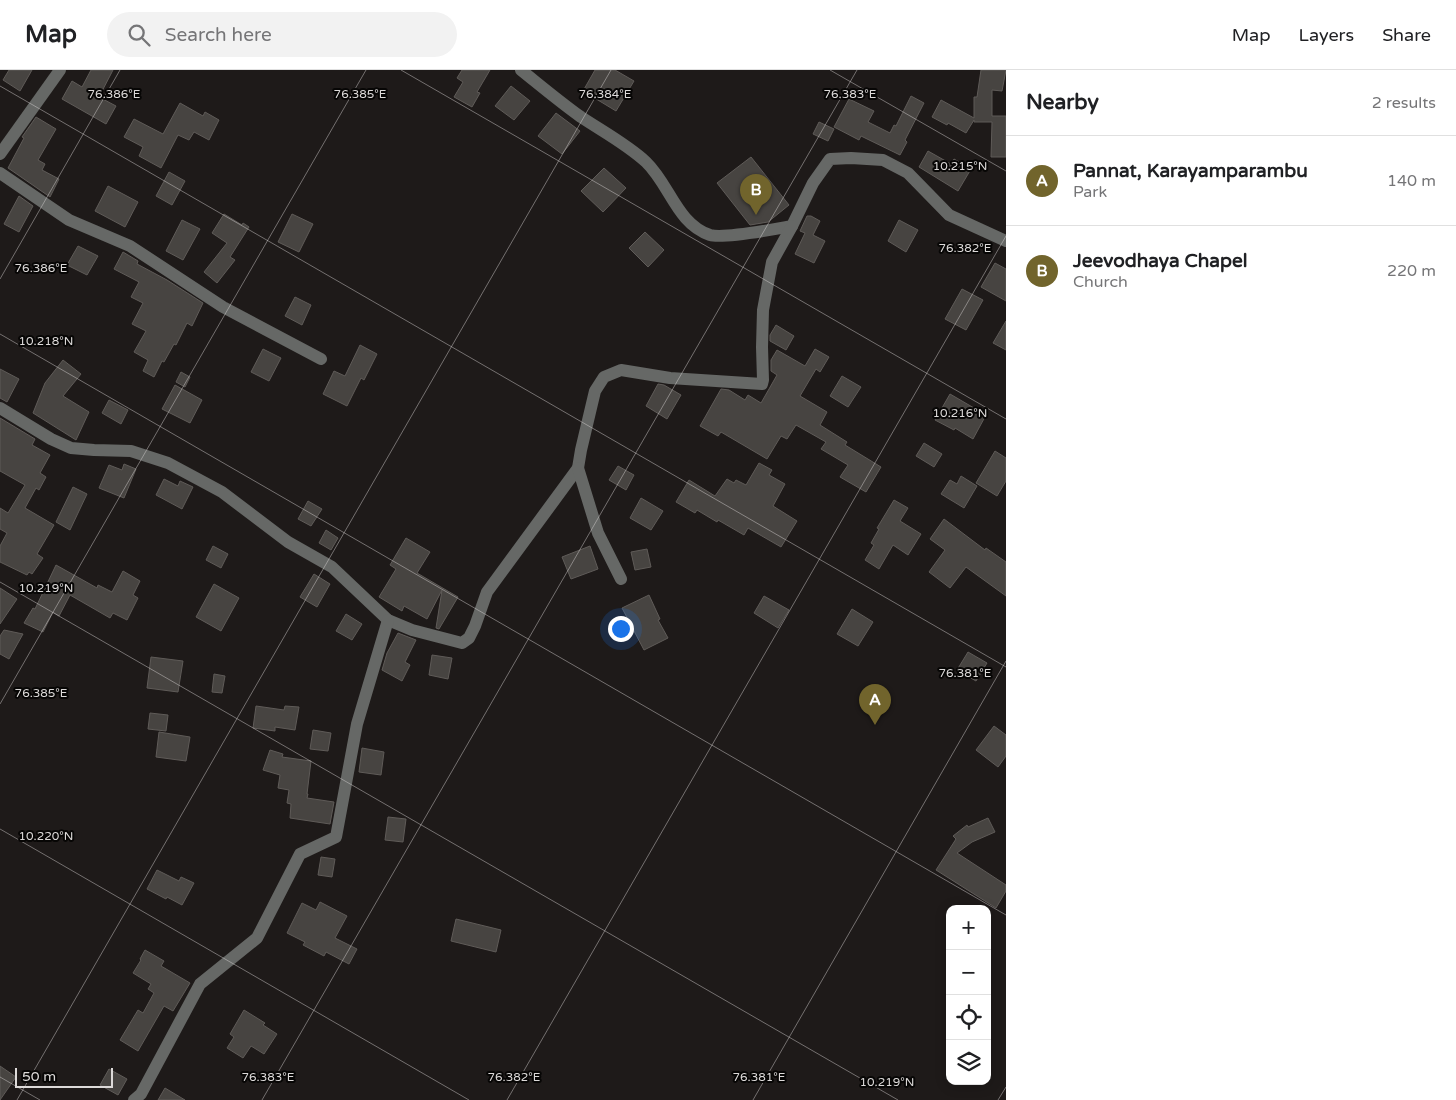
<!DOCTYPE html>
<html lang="en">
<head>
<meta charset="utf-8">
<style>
  :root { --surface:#fff; --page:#f2f2f2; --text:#202124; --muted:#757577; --line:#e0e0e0; --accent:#71642c }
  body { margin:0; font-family:"Varela Round",sans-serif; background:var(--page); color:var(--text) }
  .controls { position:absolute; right:15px; bottom:15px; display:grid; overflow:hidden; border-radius:10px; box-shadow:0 2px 12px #0003 }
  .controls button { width:45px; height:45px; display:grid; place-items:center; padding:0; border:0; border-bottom:1px solid var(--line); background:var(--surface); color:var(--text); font:25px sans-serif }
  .scale { position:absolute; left:15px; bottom:12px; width:98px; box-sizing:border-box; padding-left:5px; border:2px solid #dddad9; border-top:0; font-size:14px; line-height:18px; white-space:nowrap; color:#dddad9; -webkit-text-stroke:4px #070605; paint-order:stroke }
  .you { position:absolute; left:620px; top:558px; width:18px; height:18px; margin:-12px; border:4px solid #fff; border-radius:50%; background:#1a73e8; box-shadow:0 0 0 8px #1a73e833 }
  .badge { display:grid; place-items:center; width:32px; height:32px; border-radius:50%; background:var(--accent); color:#fff; font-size:16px; font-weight:700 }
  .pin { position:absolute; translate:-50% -41px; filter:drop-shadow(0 1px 2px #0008) }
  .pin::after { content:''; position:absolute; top:26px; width:18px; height:15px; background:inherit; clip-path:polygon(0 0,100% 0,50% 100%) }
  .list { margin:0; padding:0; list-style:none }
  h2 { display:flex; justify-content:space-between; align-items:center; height:65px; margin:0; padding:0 20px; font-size:21px }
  h2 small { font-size:16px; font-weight:400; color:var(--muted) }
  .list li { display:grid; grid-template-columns:32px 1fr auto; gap:15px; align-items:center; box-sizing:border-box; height:90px; padding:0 20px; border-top:1px solid var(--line) }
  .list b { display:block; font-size:19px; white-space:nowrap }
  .list p { margin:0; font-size:16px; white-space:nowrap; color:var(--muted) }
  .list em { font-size:16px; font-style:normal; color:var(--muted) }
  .icon { flex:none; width:28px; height:28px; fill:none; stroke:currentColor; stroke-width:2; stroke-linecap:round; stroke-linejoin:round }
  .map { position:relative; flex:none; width:1006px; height:1030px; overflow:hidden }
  header { display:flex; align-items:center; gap:30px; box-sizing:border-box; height:70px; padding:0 25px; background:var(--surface); border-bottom:1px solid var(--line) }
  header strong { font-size:24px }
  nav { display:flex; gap:28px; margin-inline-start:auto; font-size:18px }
  .search { width:350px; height:45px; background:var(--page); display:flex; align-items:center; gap:12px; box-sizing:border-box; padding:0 18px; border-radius:28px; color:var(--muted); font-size:19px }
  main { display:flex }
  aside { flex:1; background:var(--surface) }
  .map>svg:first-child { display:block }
  .building { fill:#474441; stroke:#5f5b58 }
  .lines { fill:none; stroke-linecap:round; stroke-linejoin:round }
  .minor { stroke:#666866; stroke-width:12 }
  .ticks { fill:none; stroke:#dddad9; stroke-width:1; stroke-opacity:0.45 }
  .ticks-label { font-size:12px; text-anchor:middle; fill:#dddad9; stroke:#070605; stroke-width:4; stroke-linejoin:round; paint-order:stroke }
</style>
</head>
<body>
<header>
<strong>Map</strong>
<div class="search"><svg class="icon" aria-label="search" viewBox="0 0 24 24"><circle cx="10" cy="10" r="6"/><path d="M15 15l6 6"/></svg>Search here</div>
<nav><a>Map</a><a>Layers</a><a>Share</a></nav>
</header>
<main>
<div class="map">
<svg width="1006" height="1030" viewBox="0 0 1006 1030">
  <rect width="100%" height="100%" fill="#1e1a19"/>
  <g class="building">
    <path d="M9,0H32L20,21L3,10Z"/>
    <path d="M91,0H113L99,27L116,36L106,54L62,29L72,11L82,17Z"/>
    <path d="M462,0H490L477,22L480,23L472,37L454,27L463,12L457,8Z"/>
    <path d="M595,0H615L634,11L616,41L583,21Z"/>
    <path d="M981,0H1006L1002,21L992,20V46H1006V87H991L992,52H974V50L966,63L948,53L947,55L932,47L941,30L974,48V27H977Z"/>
    <path d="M511,16L530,31L514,50L495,36Z"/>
    <path d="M911,26L924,33L905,70L907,72L900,85L861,66L859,70L834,57L849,29L874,41L868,52L890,63L894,55L896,56Z"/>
    <path d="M180,33L203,46L205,42L219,50L209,70L194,62L189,70L178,65L161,98L139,86L143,77L124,67L134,49L163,64Z"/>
    <path d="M556,43L580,61L562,84L538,66Z"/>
    <path d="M36,47L56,59L38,90L45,94L42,100L59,109L50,127L8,98L24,68L22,67Z"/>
    <path d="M819,52L834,59L828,71L813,64Z"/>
    <path d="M928,81L951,94L954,89L971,99L958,121L919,97Z"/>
    <path d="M751,87L789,135L768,152L750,155L717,113Z"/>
    <path d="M604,98L626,118L603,142L581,121Z"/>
    <path d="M169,102L185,111L172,135L156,126Z"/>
    <path d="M108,116L138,132L125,157L95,141Z"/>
    <path d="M19,126L33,136L19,162L4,154Z"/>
    <path d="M224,144L242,155L243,153L249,157L230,187L235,190L217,213L204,202L227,173L212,163Z"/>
    <path d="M292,144L313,154L299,182L278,172Z"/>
    <path d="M807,146H811L820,151L813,165L825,171L814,193L795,184L805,163L800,161Z"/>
    <path d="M182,150L200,159L183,190L166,181Z"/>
    <path d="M899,150L918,160L906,182L888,171Z"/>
    <path d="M645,162L664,180L648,197L629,178Z"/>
    <path d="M78,176L98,186L87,205L67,195Z"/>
    <path d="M123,182L138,191L137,194L167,210L203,233L192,256L187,253L176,275L174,274L164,292L162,291L154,307L143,301L148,290L134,282L146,261L132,254L143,233L131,227L139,212L114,199Z"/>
    <path d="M995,193L1006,199V231L981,217Z"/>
    <path d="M962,219L983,230L966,260L945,249Z"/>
    <path d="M295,227L311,235L302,255L285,246Z"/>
    <path d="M1006,251V280L993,273Z"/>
    <path d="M776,255L794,266L786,280L770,271V265Z"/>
    <path d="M360,275L377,284L364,310L361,308L347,336L323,324L334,301L345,306Z"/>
    <path d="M263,279L281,288L269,311L251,302Z"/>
    <path d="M815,279L829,287L820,302L816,299L800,326L827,342L820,355L847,372L845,375L881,397L866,422L840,407L848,395L821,379L826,372L796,355L787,369L781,366L767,389L721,362L718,366L700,356L721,319L729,320L745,330L748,325L761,333L777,305L771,301V290L777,280L805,296Z"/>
    <path d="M63,290L81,304L63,326L89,342L76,370L33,343L45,313Z"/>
    <path d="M0,299L19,309L7,332L0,328Z"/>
    <path d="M181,302L190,307L185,317L176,312Z"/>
    <path d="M842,306L861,317L848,337L830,326Z"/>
    <path d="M658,314L664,315L681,325L667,349L646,336Z"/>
    <path d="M175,315L202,330L190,353L162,339Z"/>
    <path d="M950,324L986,345L973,369L955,358L954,360L935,350Z"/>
    <path d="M109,330L128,340L121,354L102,343Z"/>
    <path d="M0,348L35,369L32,375L50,385L40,403L46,407L39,420L36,418L25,438L54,455L37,484L43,488L32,504L29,502L27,505L0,492V476L7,463L0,459V438L8,443L25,415L0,401Z"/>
    <path d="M924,373L942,384L934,397L916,386Z"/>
    <path d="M995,381L1006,388V411L997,426L976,413Z"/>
    <path d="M759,393L772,400L769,405L785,414L773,436L797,451L781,477L748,458L744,465L718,450L717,452L697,440L695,443L676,432L689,410L715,426L727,409L734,413L736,410L746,415Z"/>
    <path d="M124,394L136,399L124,428L99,418L109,395L122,400Z"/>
    <path d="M618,396L634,405L626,420L609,410Z"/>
    <path d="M961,406L977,416L964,438L941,424L950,410L957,414Z"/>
    <path d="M164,409L178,416L180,411L193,417L182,439L156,425Z"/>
    <path d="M73,417L87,424L70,460L56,452Z"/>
    <path d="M641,428L663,441L651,460L630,448Z"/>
    <path d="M894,430L908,438L900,451L921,464L908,485L893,475L879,499L865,490L874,475L871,473L879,459L877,458Z"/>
    <path d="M308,431L322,439L311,456L298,449Z"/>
    <path d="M944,449L985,480L986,478L1006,492V526L966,497L950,518L929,502L945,480L930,469Z"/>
    <path d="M326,460L338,468L331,480L319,473Z"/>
    <path d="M406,468L430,482L417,503L458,527L439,559L436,558L442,520L427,549L404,536L402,541L379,527L396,499L390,495Z"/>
    <path d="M213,476L228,484L221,498L206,490Z"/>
    <path d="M590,476L598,499L571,509L562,487Z"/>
    <path d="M647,479L651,497L635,500L631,482Z"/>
    <path d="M56,495L97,518L98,515L112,522L123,501L140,511L133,525L138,528L127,550L113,543L110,548L70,525L59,546L53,542L43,562L24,553L33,538L35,539Z"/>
    <path d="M314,504L330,514L317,537L300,527Z"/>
    <path d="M214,514L239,528L221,561L196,547Z"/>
    <path d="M0,518L17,529L0,554Z"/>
    <path d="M649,525L660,549L658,550L668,568L644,580L622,538Z"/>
    <path d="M764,526L789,540L778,558L754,543Z"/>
    <path d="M852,539L873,552L858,576L837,564Z"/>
    <path d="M346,544L362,554L352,570L336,561Z"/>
    <path d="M4,560L23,564L9,589L0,584V566Z"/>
    <path d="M398,563L416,570L405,592L410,595L402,611L382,600L387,583Z"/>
    <path d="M968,582L987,593L976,611L957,600Z"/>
    <path d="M432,585L452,588L448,609L429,605Z"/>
    <path d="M151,587L183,591L178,622L147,618Z"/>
    <path d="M214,604L225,606L222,623L212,622Z"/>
    <path d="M256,636L284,640L285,636L299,637L295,660L275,657V661L253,658Z"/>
    <path d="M150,643L168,645L166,661L148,659Z"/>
    <path d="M994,656L1006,665V686L998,697L976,680Z"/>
    <path d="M313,660L331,663L328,681L310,679Z"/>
    <path d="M159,662L190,667L186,691L156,687Z"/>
    <path d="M362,678L384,682L381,705L359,702Z"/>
    <path d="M270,680L283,684L282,687L311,691L307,724H308L307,728L334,732L330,754L290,748L291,734L287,733L289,720L278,718L280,705L263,700Z"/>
    <path d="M388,747L406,749L403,772L385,770Z"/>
    <path d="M988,748L995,762L972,772L957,783L1006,815V821L996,838L936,800L956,769L953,766L967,755L968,757Z"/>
    <path d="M321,787L335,789L332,807L318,805Z"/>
    <path d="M157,800L179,811L181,807L194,813L182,835L167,827L166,829L147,819Z"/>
    <path d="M320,832L347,846L335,868L357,879L349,894L326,882L324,886L303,875L305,872L287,863L302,833L316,840Z"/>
    <path d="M456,849L501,860L496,882L451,871Z"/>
    <path d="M145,880L164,891L161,896L190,913L173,941L164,936L138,981L120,970L138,940L143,943L154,923L148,919L151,914L133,903L141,890L140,889Z"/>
    <path d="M244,940L265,953L263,955L277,964L264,984L251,976L243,988L227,978L234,967L230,964Z"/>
    <path d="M0,996L16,1007L0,1030Z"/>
    <path d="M109,999L127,1009L118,1025L100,1015Z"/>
    <path d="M165,1018L185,1030H158Z"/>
  </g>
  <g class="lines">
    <g class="minor">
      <path d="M521,0C541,16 560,32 581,47C602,61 628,75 646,92C670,115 677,154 710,165C724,169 775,159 792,156L813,113L830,89L851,88L883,90L908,103L949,145L1006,171"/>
      <path d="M0,84L60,0"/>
      <path d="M0,103L69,150L130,176L223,237L321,289"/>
      <path d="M0,338L51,369L71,378L94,380L131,381L168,393L222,422L288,472L332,497L388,550L412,560L462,573L469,568L475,556L487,522L578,398L581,380L595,321L604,307L621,300L670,308L762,314L763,310L762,277L763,240L772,192L792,156"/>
      <path d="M578,398L598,463L621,509"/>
      <path d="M134,1030L141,1024L200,914L257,868L300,784L336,767L357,654L388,550"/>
    </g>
  </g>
  <path class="ticks" d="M401,0L1006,349M830,0L1006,101M0,16L1006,597M0,209L120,0M0,264L1006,845M0,512L898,1030M0,634L366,0M0,759L469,1030M0,1007L40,1030M17,1030L611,0M262,1030L857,0M507,1030L1006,166M753,1030L1006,591M998,1030L1006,1017"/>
  <g class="ticks-label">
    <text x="114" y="28">76.386°E</text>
    <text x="360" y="28">76.385°E</text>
    <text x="605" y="28">76.384°E</text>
    <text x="850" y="28">76.383°E</text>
    <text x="960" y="100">10.215°N</text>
    <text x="965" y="182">76.382°E</text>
    <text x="41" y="202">76.386°E</text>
    <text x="46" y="275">10.218°N</text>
    <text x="960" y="347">10.216°N</text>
    <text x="46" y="522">10.219°N</text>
    <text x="965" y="607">76.381°E</text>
    <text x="41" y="627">76.385°E</text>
    <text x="46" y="770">10.220°N</text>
    <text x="268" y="1011">76.383°E</text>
    <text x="514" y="1011">76.382°E</text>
    <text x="759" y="1011">76.381°E</text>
    <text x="887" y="1016">10.219°N</text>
  </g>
</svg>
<div class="controls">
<button>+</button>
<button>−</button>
<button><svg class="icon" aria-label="locate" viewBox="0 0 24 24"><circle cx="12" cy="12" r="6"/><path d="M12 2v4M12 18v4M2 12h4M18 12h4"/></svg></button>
<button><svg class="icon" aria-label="layers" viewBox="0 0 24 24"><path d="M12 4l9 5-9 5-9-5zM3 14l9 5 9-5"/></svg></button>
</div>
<div class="scale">50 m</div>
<div class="you"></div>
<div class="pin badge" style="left:875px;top:655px">A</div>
<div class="pin badge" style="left:756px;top:145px">B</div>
</div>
<aside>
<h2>Nearby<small>2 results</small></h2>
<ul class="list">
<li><span class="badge">A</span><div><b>Pannat, Karayamparambu</b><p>Park</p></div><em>140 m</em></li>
<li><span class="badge">B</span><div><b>Jeevodhaya Chapel</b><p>Church</p></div><em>220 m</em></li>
</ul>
</aside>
</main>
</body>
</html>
